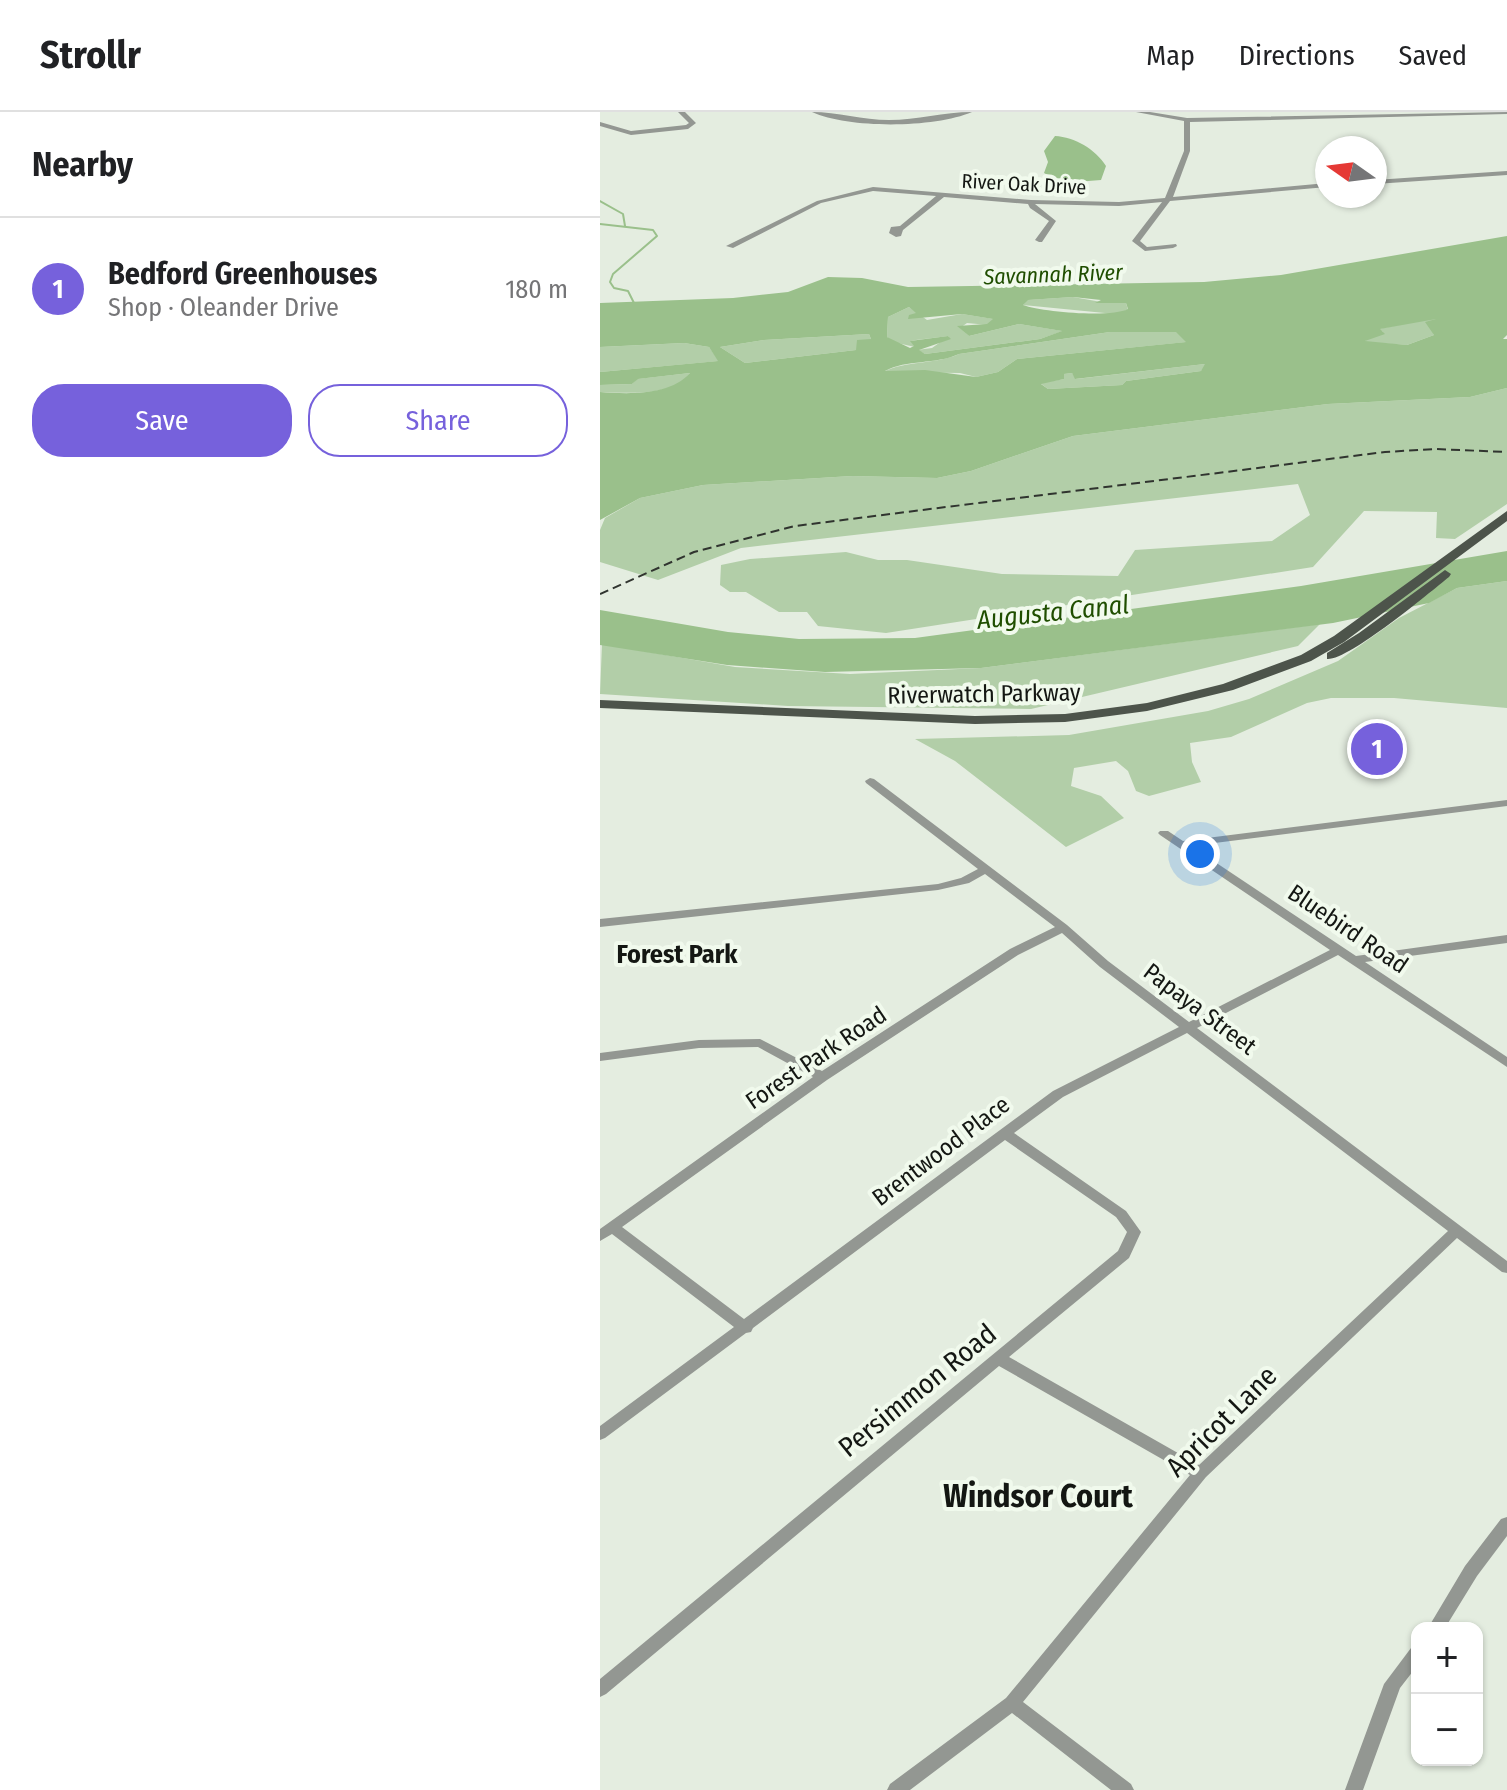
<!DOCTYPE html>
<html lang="en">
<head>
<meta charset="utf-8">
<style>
  :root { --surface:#fff; --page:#f2f2f2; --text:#202124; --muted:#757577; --line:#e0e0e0; --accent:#7661dc }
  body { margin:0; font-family:"Fira Sans Condensed",sans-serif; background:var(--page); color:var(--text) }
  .controls { position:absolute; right:24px; bottom:24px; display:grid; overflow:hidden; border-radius:16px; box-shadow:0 2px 6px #0004 }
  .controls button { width:72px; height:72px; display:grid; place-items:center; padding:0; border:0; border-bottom:2px solid var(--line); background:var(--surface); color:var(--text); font:40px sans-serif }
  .compass { position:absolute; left:715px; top:24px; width:72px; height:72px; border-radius:50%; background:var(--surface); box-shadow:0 2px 6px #0004; rotate:284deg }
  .you { position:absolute; left:600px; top:742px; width:28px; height:28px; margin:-20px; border:6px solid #fff; border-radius:50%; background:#1a73e8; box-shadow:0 0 0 12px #1a73e833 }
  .badge { display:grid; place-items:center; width:52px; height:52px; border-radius:50%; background:var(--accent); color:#fff; font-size:26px; font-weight:700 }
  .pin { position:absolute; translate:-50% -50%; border:4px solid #fff; box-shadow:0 2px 8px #0006 }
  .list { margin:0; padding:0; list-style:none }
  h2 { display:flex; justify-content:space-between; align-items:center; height:104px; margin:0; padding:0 32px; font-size:34px }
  h2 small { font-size:26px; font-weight:400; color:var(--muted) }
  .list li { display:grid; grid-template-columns:52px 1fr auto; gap:24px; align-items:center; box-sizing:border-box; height:144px; padding:0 32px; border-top:2px solid var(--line) }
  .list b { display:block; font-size:30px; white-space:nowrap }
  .list p { margin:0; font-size:26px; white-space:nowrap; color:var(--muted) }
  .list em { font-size:26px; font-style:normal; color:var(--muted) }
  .actions { display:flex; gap:16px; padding:24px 32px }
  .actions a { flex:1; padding:18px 0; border:2px solid var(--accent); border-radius:32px; text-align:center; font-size:28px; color:var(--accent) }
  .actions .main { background:var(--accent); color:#fff }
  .map { position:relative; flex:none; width:907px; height:1678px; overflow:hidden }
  header { display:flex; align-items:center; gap:48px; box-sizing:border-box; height:112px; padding:0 40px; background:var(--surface); border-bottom:2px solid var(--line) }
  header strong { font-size:38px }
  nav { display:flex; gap:44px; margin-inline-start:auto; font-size:28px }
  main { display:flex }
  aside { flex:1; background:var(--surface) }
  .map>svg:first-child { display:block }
  .green { fill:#b2cea8 }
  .water { fill:#9ac08b; fill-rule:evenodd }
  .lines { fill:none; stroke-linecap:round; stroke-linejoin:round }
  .stream { stroke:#9ac08b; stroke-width:2 }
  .minor { fill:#939792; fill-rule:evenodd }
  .major { fill:#4d544b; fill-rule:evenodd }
  .rail { stroke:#30342f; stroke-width:2; stroke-dasharray:9 5; stroke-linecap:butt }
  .labels { text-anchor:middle; stroke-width:8; stroke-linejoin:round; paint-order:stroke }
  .far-street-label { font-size:20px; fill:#141713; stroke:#f1faed }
  .far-water-label { font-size:22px; font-style:italic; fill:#1f4e00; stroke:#f1faed }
  .street-label { font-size:24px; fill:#141713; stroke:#f1faed }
  .water-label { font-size:26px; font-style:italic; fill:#1f4e00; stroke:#f1faed }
  .neighbourhood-label { font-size:26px; font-weight:bold; fill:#141713; stroke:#f1faed }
  .near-street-label { font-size:28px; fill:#141713; stroke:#f1faed }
  .near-neighbourhood-label { font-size:32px; font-weight:bold; fill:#141713; stroke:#f1faed }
</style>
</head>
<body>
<header>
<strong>Strollr</strong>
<nav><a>Map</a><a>Directions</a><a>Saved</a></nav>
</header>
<main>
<aside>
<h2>Nearby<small></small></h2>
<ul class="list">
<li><span class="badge">1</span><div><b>Bedford Greenhouses</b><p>Shop · Oleander Drive</p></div><em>180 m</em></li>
</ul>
<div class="actions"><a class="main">Save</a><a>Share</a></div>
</aside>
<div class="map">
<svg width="907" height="1678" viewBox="0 0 907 1678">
  <rect width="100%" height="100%" fill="#e4ede0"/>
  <g class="green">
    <path d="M473,185L507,191H526L528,198L515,202L423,193L427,188Z"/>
    <path d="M309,195L327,208L362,202L394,207L388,213L367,211L360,216L369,224L419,212L463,219L440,227L325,242L317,238L332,236L349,224L316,228L311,229L315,235L293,230L287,225L288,205Z"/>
    <path d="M834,206L839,208L831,215L834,223L807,233L762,230L783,220L778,217Z"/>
    <path d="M510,220H577L587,230L417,247L398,260L376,265L360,261L283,260C307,248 334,253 359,242Z"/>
    <path d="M269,222L271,227L256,238L145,251L120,235L164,228Z"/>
    <path d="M84,231L109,235L119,249L0,260V235Z"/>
    <path d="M605,252L607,255L601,259L526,269L522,273L448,277L440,271L464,267L463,262L472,261L476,267Z"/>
    <path d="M90,261C74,285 26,281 0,280V273L32,272L37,267Z"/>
    <path d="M907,276V392L855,427L836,426L837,400L764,399L713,455L286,521L218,514L207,500H179L146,480H130L120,473L121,453L150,447L246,440L278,448H307L402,462L518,464L535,438L672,429L710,403L698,372L141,436L58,468L0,450V418L5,406L40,386L103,373L252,364L337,366L371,359L473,324L728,292L870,285Z"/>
    <path d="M907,469V596L794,586H731L707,591L631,625L590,631L592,650L601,670L549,684L536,679L528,659L516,649L474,656L471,674L501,684L524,706L466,735L355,649L315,627L469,623L608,599L649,587L738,549L799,506L857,476Z"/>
    <path d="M720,512L698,534L431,597L188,594L0,582L2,532L135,555L250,562L381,556Z"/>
  </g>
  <g class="water">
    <path d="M455,24C475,25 495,37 506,54L501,68L463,71L444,61L448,50L444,39Z"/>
    <path d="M907,124V223L903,227H907V276L870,285L728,292L473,324L371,359L337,366L252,364L103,373L40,386L0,408V280C28,282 70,284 90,261L38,267L32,272L0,273V260L118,249L109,235L84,231L0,235V191L133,186L188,180L228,165L262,166L308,175L604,170L681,163ZM473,185L501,188L495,191H526L528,197C511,206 442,200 423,193L428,188ZM309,195L316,201L309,203L308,207L362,202L393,207L387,212L357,214L369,224L419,212L462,219L440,227L325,242L319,238L351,227L348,224L310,229L314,234L310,236L287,225L288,205ZM836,207L825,210L834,223L807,233L765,229L785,222L780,217ZM510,220H576L586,230L417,247L398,260L376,265L325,258L285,259C307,247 335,253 359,242ZM269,222L271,227L257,228L256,238L145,251L120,235L164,228ZM605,252L601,259L526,269L522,273L448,277L441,272L464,267V262L472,261L475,267Z"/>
    <path d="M907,439V469L857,476L829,491L733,511L381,556L225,560L127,553L0,533V498L128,520L199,527L315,526L701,474Z"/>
  </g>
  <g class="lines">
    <g class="stream">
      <path d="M0,89L23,102L25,114"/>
      <path d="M0,112L53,118L57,124L13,162L10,170L14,176L28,179L34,191"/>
    </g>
    <g class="minor">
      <path d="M78,0H85L96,11L88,17L31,23L0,14V10L31,19L86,13L89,11Z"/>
      <path d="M212,0C237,0 263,8 289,8C317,8 344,0 372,0C335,16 249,17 212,0Z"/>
      <path d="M536,0H550L587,6L907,0V2L590,10V39L573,85L727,71V75L570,89L540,129L547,135L576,132L577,134L573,136L545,139L532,129L562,90L519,94L435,92L456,109L442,130H439L435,128L449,109L430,96L428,92L344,85L303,118L301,124L296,125L289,121L291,115L300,114L336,84L273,79L221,91L133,136L126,134L217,89L273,75L431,88L519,90L565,86L584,39V9Z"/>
      <path d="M907,59V63L775,72V68Z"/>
      <path d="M270,666L274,667L467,813L508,849L589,910L730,838L560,723L558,721L560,719H568L583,729L907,688V694L591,734L756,844L907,823V831L765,850L907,945V955L738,843L597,916L907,1149V1161L902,1160L857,1126L606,1365L423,1590L531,1672L534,1678H511L412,1601L310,1678H287L290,1672L406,1586L590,1363L399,1254L6,1582L0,1585V1567L518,1139L527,1120L516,1105L405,1028L153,1216L151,1220L146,1221L5,1326L0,1328V1314L134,1215L12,1122L0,1129V1117L213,965L158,935L99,936L0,949V941L99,928L160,927L222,959L410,837L455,815L385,762L369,771L338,778L0,815V807L338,772L361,766L378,757L266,671L265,669ZM462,821L500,855L579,915L453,979L144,1207L22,1115L227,968L418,843ZM587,921L848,1119L599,1353L409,1245L529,1146L541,1120L526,1099L414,1021L463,985Z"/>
      <path d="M907,1405V1424L877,1464L845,1516H828L865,1454L901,1407Z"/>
      <path d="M817,1534V1554L800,1576L763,1678H745L784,1572L811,1536Z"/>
    </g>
    <g class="major">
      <path d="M907,399V409L744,530L711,549L633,578L547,599L465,610L375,612L0,596V588L375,604L465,602L547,591L623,572L701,543L734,524Z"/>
      <path d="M845,458L851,462L849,465C829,481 748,549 727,547V541L759,521Z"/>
    </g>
    <path class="rail" d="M0,482L94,440L195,414L785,340L835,337L907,340"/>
  </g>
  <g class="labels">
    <g class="far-street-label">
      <text transform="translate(424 72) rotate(3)" y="7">River Oak Drive</text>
    </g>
    <g class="far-water-label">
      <text transform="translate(453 162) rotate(-2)" y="8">Savannah River</text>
    </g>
    <g class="street-label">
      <text transform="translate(384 582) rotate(-1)" y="8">Riverwatch Parkway</text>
      <text transform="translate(748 817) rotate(34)" y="8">Bluebird Road</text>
      <text transform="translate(600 897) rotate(37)" y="8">Papaya Street</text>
      <text transform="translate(216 946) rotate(-34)" y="8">Forest Park Road</text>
      <text transform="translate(341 1039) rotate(-37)" y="8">Brentwood Place</text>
    </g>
    <g class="water-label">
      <text transform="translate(453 500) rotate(-6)" y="9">Augusta Canal</text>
    </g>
    <g class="neighbourhood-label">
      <text x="77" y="851">Forest Park</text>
    </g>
    <g class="near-street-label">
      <text transform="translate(317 1278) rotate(-39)" y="10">Persimmon Road</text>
      <text transform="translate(621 1309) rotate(-45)" y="10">Apricot Lane</text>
    </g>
    <g class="near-neighbourhood-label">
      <text x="438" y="1395">Windsor Court</text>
    </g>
  </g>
</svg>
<div class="controls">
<button>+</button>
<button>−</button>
</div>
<svg class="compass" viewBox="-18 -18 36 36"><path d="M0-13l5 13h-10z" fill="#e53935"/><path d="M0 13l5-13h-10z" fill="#757577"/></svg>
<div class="you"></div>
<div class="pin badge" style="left:777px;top:637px">1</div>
</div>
</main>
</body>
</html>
